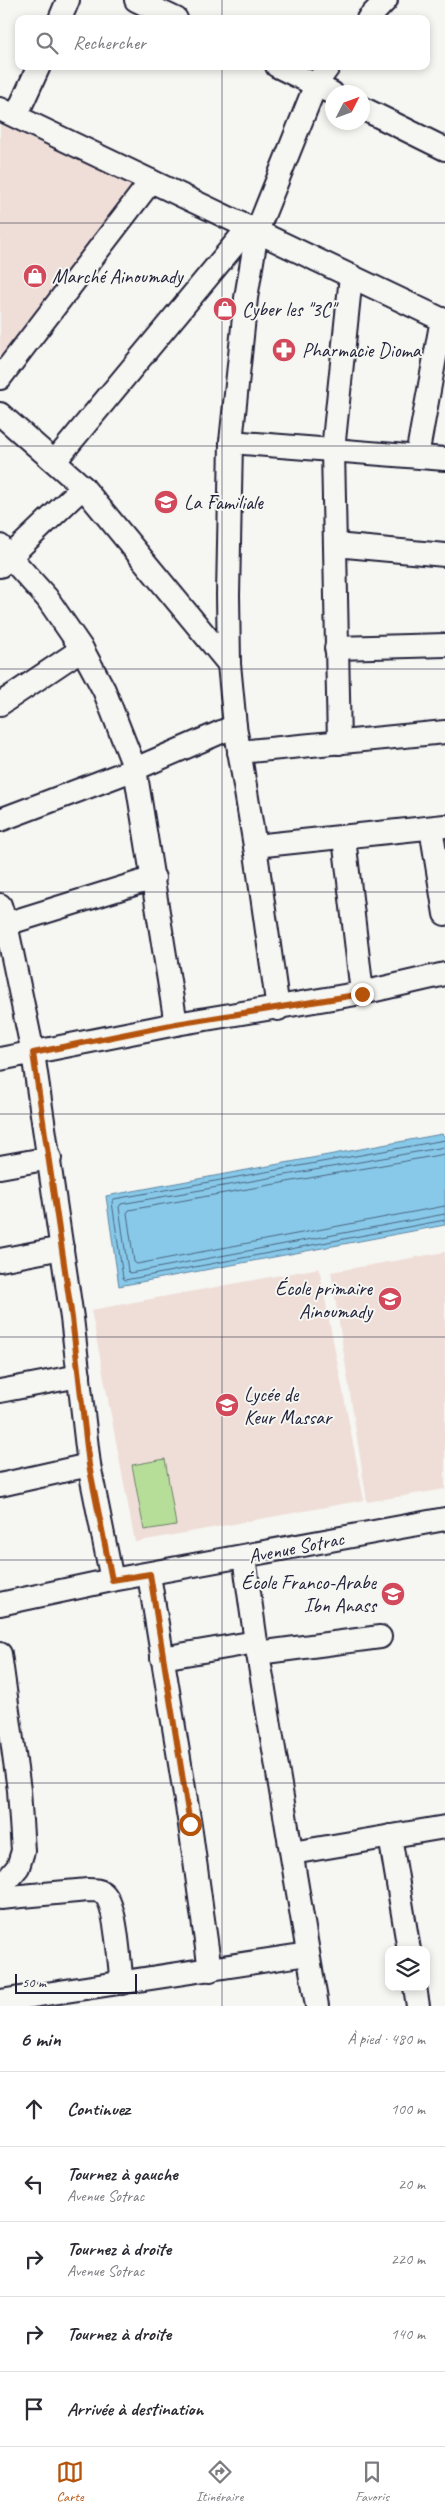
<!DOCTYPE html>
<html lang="fr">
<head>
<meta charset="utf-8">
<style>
  :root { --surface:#fff; --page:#f2f2f3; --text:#2b2b33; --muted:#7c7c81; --line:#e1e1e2; --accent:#b45309 }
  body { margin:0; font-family:Caveat,sans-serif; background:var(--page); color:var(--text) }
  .controls { position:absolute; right:15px; bottom:15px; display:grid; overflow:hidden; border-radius:10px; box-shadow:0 2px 8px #0003 }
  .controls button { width:45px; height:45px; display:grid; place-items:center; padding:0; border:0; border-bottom:1px solid var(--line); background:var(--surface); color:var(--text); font:25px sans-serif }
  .compass { position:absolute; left:325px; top:85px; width:45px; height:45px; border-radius:50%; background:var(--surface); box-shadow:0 2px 8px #0003; rotate:48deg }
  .scale { position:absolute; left:15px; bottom:12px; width:122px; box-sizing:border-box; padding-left:5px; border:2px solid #22223b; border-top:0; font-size:14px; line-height:18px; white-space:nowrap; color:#22223b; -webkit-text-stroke:4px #f6f6f2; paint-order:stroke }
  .stop { position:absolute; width:15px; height:15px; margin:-11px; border:4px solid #b45309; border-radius:50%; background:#fff }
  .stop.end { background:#b45309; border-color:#fff; box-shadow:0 1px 5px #0008 }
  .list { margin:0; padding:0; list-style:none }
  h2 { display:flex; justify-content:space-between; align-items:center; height:65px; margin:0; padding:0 20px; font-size:21px }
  h2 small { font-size:16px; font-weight:400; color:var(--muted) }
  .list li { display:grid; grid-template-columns:32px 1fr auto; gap:15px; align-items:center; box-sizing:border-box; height:75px; padding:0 20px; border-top:1px solid var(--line) }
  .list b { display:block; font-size:19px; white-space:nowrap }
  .list p { margin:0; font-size:16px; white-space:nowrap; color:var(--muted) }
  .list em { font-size:16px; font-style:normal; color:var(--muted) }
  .icon { flex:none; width:28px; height:28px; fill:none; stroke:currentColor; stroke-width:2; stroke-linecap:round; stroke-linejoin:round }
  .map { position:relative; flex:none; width:445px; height:2006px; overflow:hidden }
  .search { position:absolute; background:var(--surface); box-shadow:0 2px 8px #0003; left:15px; right:15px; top:15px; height:55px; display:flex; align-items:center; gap:12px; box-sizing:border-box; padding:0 18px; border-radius:10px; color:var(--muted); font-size:19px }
  .sheet { height:440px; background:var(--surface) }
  nav { display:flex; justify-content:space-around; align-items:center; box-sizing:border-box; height:70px; border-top:1px solid var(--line); background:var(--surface); font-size:14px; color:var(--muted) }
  nav a { display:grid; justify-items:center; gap:2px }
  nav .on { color:var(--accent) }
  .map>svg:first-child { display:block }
  .built { fill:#efded8 }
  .green { fill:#b7de99; stroke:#6c806a }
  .water { fill:#88c9e9; stroke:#5f86a3 }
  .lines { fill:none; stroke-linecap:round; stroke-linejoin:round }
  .shore { stroke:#4b6581; stroke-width:1 }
  .minor-casing { stroke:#22223b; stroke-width:26 }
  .minor { stroke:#f6f6f2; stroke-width:22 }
  .route { stroke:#b45309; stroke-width:6 }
  .grid { fill:none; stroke:#22223b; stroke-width:1; stroke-opacity:0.55 }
  .labels { text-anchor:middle; stroke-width:4; stroke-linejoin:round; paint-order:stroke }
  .poi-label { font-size:20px; fill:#22223b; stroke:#f6f6f2; text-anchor:start }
  .street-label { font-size:20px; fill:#22223b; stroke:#f6f6f2 }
</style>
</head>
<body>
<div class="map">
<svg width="445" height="2006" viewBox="0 0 445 2006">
  <rect width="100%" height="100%" fill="#f6f6f2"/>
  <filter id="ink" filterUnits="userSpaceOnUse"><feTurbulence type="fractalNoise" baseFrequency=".02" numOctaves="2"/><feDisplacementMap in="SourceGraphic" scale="10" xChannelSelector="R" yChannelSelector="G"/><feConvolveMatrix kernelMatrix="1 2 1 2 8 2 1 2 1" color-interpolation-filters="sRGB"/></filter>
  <g filter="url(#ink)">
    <g class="built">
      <path d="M0,115L140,182L0,369Z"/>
      <path d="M445,1252V1489L367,1502L331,1272Z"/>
      <path d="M319,1268L364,1500L135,1542L91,1310Z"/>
    </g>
    <path class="green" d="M165,1459L176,1525L144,1530L132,1465Z"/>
    <path class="water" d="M442,1134L445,1137V1225L119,1286L106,1196Z"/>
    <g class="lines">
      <g class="shore">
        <path d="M445,1140L114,1199L112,1202L123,1278L125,1280L445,1220"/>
        <path d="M445,1147L121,1204L119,1207L128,1271L130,1273L445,1214"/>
        <path d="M445,1154L129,1210L127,1213L134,1262L137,1264L445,1206"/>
      </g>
      <g class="minor-casing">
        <g id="minor">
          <path d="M136,0L176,19"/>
          <path d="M60,19L68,0"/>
          <path d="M368,19L386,0"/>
          <path d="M277,66L332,93"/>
          <path d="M362,108L445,149"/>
          <path d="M0,109L445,321"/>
          <path d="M16,116L39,66"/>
          <path d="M0,378L151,181"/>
          <path d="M0,414L83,487L229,664"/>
          <path d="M231,442L445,459"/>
          <path d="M417,456L442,319"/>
          <path d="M55,461L249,227"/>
          <path d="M335,545L445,555"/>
          <path d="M0,546L47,598L82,649L104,690L135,769L176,1024"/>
          <path d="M0,566L83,487"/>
          <path d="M336,648L445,645"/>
          <path d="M0,704L82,649"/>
          <path d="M339,743L333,450L351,276"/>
          <path d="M239,752L445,732"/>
          <path d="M0,820L135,769L235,726"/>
          <path d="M431,828L445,914"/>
          <path d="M344,838L362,993"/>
          <path d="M255,846L445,826"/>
          <path d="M0,905L6,924L33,1053L72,1318L89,1465L112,1580L445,1519"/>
          <path d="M6,924L154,878"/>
          <path d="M278,1009L255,846L235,726L229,664L228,595L231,442L246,298L257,231L316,84L329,66"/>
          <path d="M0,1059L176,1024L362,993L445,974"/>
          <path d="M0,1167L50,1158"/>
          <path d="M0,1260L62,1248"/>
          <path d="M0,1391L79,1376"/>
          <path d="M0,1485L89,1465"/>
          <path d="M244,1557L256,1642L317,2006"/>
          <path d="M149,1575L190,1825L210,1970"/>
          <path d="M0,1604L112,1580"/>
          <path d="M258,1653L380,1637"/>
          <path d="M0,1654L19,1790L23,1851L18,1867L0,1888"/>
          <path d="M162,1658L256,1642"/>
          <path d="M390,1836L409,1950"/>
          <path d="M292,1853L445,1827"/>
          <path d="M0,1898L88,1890C94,1890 99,1890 103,1893C117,1903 119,1965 122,1983"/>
          <path d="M415,1987L418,2006"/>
          <path d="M0,2001L308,1954"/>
        </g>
      </g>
      <use href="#minor" class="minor"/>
    </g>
  </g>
  <g class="lines" filter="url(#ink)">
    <path class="route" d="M190,1824L150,1574L112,1580L89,1465L72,1318L33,1053L176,1024L362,994"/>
  </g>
  <path class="grid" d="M222,0V19M222,66V2006M0,223H445M0,446H445M0,669H445M0,892H445M0,1114H445M0,1337H445M0,1560H445M0,1783H445"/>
  <defs>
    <g id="shop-disc" transform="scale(1.25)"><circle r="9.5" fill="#d1495b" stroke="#f6f6f2"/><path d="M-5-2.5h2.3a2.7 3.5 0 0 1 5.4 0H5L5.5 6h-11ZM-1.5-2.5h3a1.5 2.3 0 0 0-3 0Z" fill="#fff"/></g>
    <g id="pharmacy-disc" transform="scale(1.25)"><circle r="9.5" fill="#d1495b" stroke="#f6f6f2"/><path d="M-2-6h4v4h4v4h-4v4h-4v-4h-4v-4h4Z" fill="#fff"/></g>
    <g id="school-disc" transform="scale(1.25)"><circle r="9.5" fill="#d1495b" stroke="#f6f6f2"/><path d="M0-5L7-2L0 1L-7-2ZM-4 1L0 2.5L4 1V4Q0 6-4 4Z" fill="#fff"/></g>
  </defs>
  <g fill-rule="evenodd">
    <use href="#shop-disc" x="35" y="276"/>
    <use href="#shop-disc" x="225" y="309"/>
    <use href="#pharmacy-disc" x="284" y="350"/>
    <use href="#school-disc" x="166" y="502"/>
    <use href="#school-disc" x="390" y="1299"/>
    <use href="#school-disc" x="227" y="1405"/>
    <use href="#school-disc" x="393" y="1594"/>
  </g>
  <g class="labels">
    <g class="poi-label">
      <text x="52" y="283">Marché Ainoumady</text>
      <text x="242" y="316">Cyber les "3C"</text>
      <text x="302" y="357">Pharmacie Dioma</text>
      <text x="184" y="509">La Familiale</text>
      <text x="372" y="1295" text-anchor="end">École primaire<tspan x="372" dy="23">Ainoumady</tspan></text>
      <text x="244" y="1401">Lycée de<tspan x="244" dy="23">Keur Massar</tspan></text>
      <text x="376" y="1589" text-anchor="end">École Franco-Arabe<tspan x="376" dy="23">Ibn Anass</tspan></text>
    </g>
    <g class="street-label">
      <text transform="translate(296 1547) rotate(-11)" y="7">Avenue Sotrac</text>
    </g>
  </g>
</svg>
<div class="controls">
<button><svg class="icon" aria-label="layers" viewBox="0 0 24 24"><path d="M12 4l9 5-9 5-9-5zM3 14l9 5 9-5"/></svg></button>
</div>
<svg class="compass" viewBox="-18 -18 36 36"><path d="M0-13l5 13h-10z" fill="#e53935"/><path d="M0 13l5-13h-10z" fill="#7c7c81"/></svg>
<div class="scale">50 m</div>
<div class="stop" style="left:190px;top:1824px"></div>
<div class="stop end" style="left:362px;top:994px"></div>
<div class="search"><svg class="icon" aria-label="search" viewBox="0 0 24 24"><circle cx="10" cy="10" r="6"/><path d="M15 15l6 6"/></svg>Rechercher</div>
</div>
<section class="sheet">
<h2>6 min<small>À pied · 480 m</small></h2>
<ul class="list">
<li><svg class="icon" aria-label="ahead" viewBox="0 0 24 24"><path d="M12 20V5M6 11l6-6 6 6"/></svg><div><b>Continuez</b></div><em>100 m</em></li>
<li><svg class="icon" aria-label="left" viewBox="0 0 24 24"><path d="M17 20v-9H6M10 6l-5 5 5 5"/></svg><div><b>Tournez à gauche</b><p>Avenue Sotrac</p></div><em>20 m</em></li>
<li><svg class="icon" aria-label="right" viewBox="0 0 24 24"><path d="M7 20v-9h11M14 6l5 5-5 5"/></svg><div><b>Tournez à droite</b><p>Avenue Sotrac</p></div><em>220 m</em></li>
<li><svg class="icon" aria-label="right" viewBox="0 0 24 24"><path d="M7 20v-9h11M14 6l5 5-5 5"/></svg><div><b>Tournez à droite</b></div><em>140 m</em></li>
<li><svg class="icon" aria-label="arrive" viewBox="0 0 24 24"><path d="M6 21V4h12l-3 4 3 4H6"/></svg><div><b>Arrivée à destination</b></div></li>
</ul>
</section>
<nav>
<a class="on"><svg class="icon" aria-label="map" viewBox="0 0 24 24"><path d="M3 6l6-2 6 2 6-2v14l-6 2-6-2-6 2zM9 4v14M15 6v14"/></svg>Carte</a>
<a><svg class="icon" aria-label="directions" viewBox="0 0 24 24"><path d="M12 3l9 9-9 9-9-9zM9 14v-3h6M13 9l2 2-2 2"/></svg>Itinéraire</a>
<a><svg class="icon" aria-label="saved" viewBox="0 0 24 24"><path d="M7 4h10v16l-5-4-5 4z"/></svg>Favoris</a>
</nav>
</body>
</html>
